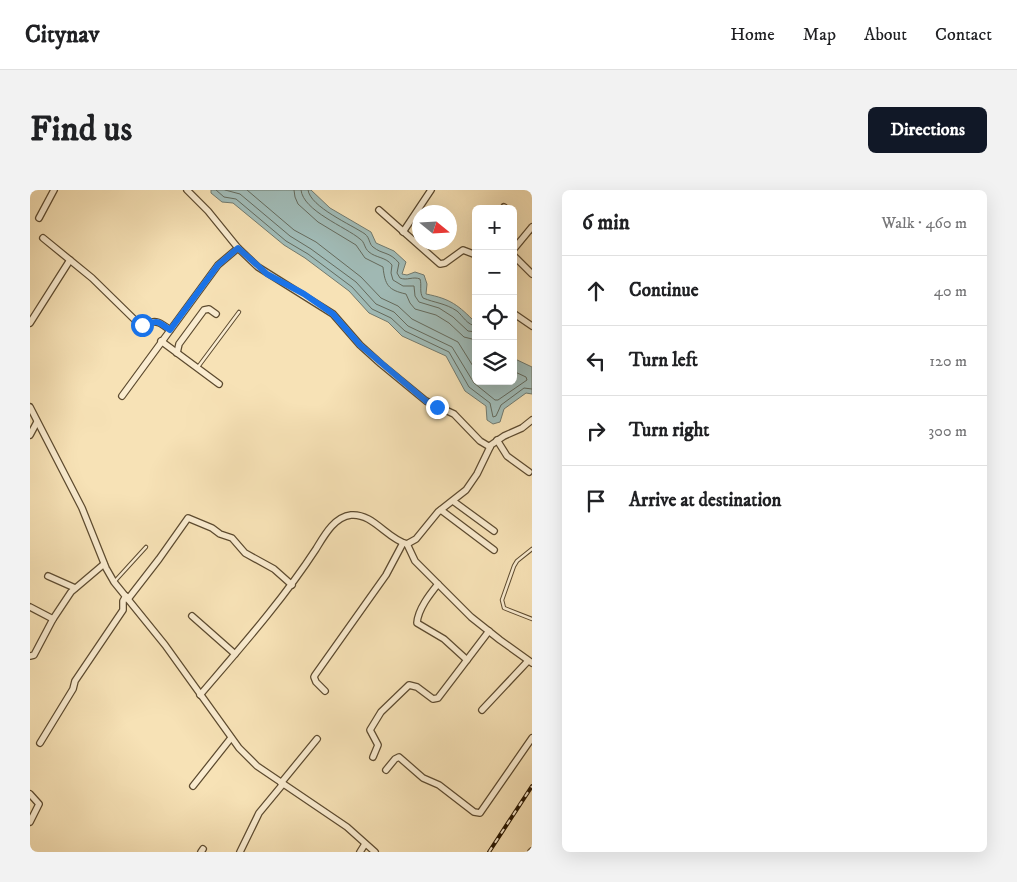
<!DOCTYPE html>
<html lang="en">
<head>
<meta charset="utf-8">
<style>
  :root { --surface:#fff; --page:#f2f2f2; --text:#202124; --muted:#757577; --line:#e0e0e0; --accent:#111827 }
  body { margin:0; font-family:"IM FELL DW Pica",serif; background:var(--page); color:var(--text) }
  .controls { position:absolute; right:15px; top:15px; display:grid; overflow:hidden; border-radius:8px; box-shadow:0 5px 20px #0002 }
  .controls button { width:45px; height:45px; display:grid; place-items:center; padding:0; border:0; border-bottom:1px solid var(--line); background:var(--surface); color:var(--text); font:25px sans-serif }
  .compass { position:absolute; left:382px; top:15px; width:45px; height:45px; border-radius:50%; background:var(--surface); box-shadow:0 5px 20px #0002; rotate:108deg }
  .stop { position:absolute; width:15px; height:15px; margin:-11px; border:4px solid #1a73e8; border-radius:50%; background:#fff }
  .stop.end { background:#1a73e8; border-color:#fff; box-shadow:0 1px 5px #0008 }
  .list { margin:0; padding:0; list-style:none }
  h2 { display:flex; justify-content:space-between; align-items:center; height:65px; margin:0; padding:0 20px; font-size:21px }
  h2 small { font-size:16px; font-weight:400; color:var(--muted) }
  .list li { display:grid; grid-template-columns:32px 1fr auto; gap:15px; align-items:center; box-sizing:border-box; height:70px; padding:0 20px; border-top:1px solid var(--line) }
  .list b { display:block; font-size:19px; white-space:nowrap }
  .list em { font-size:16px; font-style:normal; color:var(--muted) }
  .icon { flex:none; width:28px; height:28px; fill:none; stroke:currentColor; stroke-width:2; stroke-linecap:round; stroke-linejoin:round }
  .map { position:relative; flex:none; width:502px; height:662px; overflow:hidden; border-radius:8px }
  header { display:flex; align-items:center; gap:30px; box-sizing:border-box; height:70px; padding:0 25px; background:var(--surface); border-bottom:1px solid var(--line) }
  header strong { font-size:24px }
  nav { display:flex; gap:28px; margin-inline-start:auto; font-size:18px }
  .intro { display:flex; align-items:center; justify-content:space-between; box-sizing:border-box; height:120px; padding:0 30px }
  h1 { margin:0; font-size:35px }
  .button { padding:12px 22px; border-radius:8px; background:var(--accent); color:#fff; font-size:18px; font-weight:700 }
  main { display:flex; gap:30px; padding:0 30px }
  aside { flex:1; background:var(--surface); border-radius:8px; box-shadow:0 5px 20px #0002 }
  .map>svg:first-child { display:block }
  .water { fill:#a1bcb8; stroke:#717a6f }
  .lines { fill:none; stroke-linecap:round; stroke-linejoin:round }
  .shore { stroke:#646a5d; stroke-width:1 }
  .lane-casing { stroke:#5c4a2f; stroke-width:4.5 }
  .street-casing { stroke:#5c4a2f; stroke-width:8 }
  .lane { stroke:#faecd0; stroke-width:2.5 }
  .street { stroke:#faecd0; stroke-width:5.5 }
  .rail-casing { stroke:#281702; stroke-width:4 }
  .rail { stroke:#faecd0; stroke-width:2; stroke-dasharray:5.5; stroke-linecap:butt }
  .route { stroke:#1a73e8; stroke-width:6 }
</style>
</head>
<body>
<header>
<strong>Citynav</strong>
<nav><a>Home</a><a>Map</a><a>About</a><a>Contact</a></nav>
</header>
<div class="intro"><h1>Find us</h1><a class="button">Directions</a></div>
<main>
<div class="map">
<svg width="502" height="662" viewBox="0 0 502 662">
  <rect width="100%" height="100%" fill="#f7e2b6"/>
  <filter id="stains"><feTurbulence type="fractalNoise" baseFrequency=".004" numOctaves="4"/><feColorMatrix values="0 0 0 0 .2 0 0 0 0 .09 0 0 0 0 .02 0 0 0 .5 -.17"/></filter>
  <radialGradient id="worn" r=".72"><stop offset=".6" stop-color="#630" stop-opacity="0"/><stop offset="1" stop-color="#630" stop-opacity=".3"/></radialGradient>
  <path class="water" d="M181,0H281L300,18L341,42L346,53L364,61L376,72L372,84L377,85L385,82L394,85L397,94L396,104C421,109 428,115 446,133V191H483V168L502,177V204L496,203L474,219L470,232L463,234L457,230L456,216L435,201L416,166L372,146L358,132L339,123L319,101L275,68L254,55L203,13L192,12L181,3Z"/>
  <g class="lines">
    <g class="shore">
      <path d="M186,0L194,7L206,9L256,51L278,64L322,97L342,119L361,128L375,141L419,162L439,197L460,213L463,227L466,226L471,215L494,198L502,199"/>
      <path d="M195,0L210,4L260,46L281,59L326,92L346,114L364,122L378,136L422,157L444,193L465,210H468L497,190L496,187L483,181"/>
      <path d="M217,0L264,40L286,52L331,87L351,108L368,116L382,129L428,152L446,181"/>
      <path d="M264,0L265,7L268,14L288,32L326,55L335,68L353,77C355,95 358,100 376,104L380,113L385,119L406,125L419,133L434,147L446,150"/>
      <path d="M271,0C273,21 316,37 330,49C335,52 334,58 339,62C346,68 356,67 362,75L361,83L363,90L373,96H384L385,106L389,112L409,118L423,127L438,141L446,142"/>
      <path d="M278,0C280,17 322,35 335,44C340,48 339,54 343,57C353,65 359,61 369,73L367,83L370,88C377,91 383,86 390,89C392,95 389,102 393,108C405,113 415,113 427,121C433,126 437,135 446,136"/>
    </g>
    <g class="lane-casing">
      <g id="lane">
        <path d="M168,177L209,122"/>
        <path d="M502,359L487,371L484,376L472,410L474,418L502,429"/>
        <path d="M85,391L116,357"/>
      </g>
    </g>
    <g class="street-casing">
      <g id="street">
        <path d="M157,0L178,21L208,58L228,77L303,124L330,155L351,174L396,211L424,224L450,251L460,257"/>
        <path d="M473,19L474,17"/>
        <path d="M349,20L410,74L415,73L433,60L446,65"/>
        <path d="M9,28L24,0"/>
        <path d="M373,42L401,0"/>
        <path d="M13,48L62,88L108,133L116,134C126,129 131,133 140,140"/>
        <path d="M483,60L502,37"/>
        <path d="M483,65L502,84"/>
        <path d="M483,123L502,136"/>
        <path d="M0,133L40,70"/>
        <path d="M131,151L189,194"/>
        <path d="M147,163L149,154L174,120L179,119L186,124"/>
        <path d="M92,206L188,75L208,58"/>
        <path d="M0,217L52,318L76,378L84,392L135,455L209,558L227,576L317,637L345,662"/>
        <path d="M0,245L7,232"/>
        <path d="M467,250L477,266L499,282"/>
        <path d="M423,311L464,341"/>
        <path d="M411,320L464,360"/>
        <path d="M377,354L385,371L441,427L470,450L502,473"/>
        <path d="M18,386L45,398"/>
        <path d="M408,394C400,404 388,419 387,433L414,449L437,470"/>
        <path d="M98,409L129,369L158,328L182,338L190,344L202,348L215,363L244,379L262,395"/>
        <path d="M0,417L23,429"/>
        <path d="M162,426L205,464"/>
        <path d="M0,466L4,465L23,429L41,402L74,374"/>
        <path d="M295,501L286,492L284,487L285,485L356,385L373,353"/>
        <path d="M170,505C211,457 252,411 286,359C294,346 304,327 321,325C343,323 357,349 377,354L386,349L408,322L436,300L447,284L461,255L474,246L492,238L502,230"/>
        <path d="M452,520L498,471"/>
        <path d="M10,553L43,499L45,491L93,420V411L96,406"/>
        <path d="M343,567L348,555L340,540L351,522L379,495L387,497L403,509L408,508L459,441"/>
        <path d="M356,580L365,569L369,567L393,588L409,595L444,622L450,623L502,548"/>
        <path d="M251,593L287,549"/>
        <path d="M163,596L201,548"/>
        <path d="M0,604L9,614L0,632"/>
        <path d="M171,662L173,659"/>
        <path d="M210,662L229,623L253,594"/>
        <path d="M330,662L335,654"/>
        <path d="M501,662L502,661"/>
      </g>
    </g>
    <use href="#lane" class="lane"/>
    <use href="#street" class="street"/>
    <g class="rail-casing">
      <path id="rail" d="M459,662L502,596"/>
    </g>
    <use href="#rail" class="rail"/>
  </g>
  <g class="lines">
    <path class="route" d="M112,135C129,133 122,127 140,140L188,75L208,58L237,84L274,104L303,124L330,155L396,211L407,217"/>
  </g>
  <rect width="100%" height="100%" filter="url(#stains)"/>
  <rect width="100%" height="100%" fill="url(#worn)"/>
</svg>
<div class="controls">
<button>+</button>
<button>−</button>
<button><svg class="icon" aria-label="locate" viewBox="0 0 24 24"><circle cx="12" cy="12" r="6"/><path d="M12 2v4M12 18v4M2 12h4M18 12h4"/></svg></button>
<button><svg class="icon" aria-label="layers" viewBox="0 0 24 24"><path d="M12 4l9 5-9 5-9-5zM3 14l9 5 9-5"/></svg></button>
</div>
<svg class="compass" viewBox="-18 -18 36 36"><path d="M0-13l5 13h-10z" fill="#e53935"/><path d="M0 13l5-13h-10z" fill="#757577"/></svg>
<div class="stop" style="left:112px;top:135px"></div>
<div class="stop end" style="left:407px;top:217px"></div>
</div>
<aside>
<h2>6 min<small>Walk · 460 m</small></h2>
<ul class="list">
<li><svg class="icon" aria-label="ahead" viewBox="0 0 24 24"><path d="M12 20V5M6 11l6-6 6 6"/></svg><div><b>Continue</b></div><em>40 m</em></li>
<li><svg class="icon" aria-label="left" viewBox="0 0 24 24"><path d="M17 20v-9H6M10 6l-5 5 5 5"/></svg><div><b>Turn left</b></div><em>120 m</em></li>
<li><svg class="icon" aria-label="right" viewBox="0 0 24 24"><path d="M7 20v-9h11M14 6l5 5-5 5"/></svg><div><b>Turn right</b></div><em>300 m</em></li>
<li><svg class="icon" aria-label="arrive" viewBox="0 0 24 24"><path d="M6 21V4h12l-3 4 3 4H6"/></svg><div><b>Arrive at destination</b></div></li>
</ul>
</aside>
</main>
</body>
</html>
